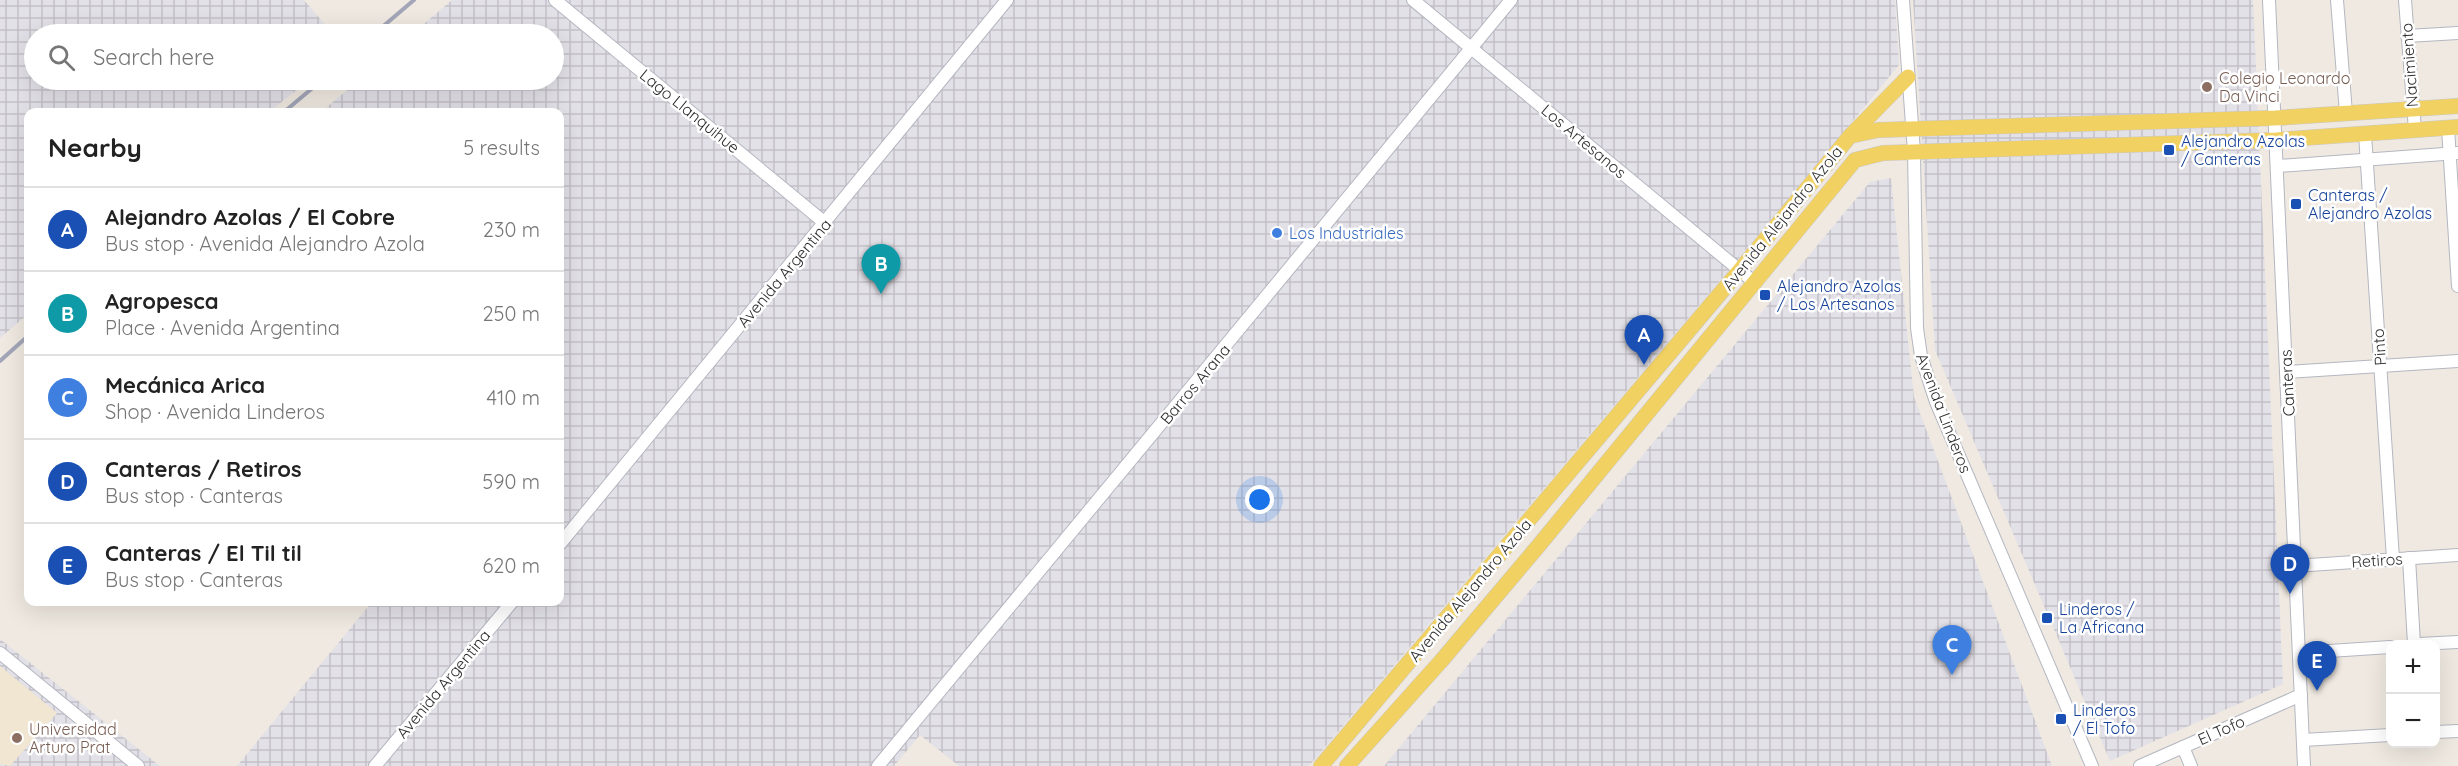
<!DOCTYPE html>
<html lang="en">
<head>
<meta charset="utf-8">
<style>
  :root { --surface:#fff; --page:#f6f6f6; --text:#222; --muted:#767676; --line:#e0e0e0; --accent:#4264fb }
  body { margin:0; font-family:Quicksand,sans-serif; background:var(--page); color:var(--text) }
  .controls { position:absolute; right:18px; bottom:18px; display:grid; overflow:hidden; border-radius:12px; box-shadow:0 6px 24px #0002 }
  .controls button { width:54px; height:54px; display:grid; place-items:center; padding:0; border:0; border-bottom:2px solid var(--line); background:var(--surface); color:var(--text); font:30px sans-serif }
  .you { position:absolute; left:1260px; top:500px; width:21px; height:21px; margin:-15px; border:4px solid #fff; border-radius:50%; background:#1a73e8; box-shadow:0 0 0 9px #1a73e833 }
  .badge { display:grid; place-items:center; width:39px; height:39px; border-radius:50%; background:var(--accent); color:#fff; font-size:20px; font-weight:700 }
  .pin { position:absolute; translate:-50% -50px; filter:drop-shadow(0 2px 3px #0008) }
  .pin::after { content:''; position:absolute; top:32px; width:21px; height:18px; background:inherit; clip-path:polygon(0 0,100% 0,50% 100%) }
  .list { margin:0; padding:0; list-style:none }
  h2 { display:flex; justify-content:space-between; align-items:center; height:78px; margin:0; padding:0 24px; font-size:26px }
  h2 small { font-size:20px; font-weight:400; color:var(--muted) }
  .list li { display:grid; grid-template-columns:39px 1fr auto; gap:18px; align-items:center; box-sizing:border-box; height:84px; padding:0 24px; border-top:2px solid var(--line) }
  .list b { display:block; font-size:22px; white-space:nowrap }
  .list p { margin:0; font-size:20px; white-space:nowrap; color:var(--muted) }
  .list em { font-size:20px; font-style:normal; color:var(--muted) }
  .icon { flex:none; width:33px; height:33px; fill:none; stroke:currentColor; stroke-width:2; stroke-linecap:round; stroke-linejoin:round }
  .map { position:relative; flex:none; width:2458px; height:766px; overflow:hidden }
  .search { position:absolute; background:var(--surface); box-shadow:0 6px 24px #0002; left:24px; top:24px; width:540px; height:66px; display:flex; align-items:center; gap:15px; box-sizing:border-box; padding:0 21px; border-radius:33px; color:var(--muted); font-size:22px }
  .panel { position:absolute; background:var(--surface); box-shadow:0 6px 24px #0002; left:24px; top:108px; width:540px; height:498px; border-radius:12px }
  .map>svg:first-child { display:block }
  .industrial { fill:url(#industrial-grid) }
  .education { fill:#f0e6d1 }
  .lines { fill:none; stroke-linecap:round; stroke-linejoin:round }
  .minor-casing { stroke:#b4b7c1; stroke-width:14 }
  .major-casing { stroke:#c9c9c9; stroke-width:16 }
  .minor { stroke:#fff; stroke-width:12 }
  .major { stroke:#f2d163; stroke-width:15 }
  .rail { stroke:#a3a6b8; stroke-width:4 }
  .education-dot { fill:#8d6e63; stroke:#fff; stroke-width:2 }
  .transit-dot { fill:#1a4fb4; stroke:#fff; stroke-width:2 }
  .shop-dot { fill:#3f7fe0; stroke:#fff; stroke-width:2 }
  .labels { text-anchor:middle; stroke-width:5; stroke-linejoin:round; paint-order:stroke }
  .street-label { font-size:16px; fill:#2e2e2e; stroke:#fff }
  .education-label { font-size:16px; fill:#785e54; stroke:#fff; text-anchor:start }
  .transit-label { font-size:16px; fill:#164399; stroke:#fff; text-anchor:start }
  .shop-label { font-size:16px; fill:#366cbe; stroke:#fff; text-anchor:start }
</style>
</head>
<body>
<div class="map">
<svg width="2458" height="766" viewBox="0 0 2458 766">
  <defs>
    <pattern id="industrial-grid" width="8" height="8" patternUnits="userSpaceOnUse" patternTransform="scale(1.5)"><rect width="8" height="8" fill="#e3e1e8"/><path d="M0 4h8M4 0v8" fill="none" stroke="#c3c1c7"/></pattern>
  </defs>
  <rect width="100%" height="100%" fill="#efe9e1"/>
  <g class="industrial">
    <path d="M0,0H304L333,34H34V80H309L269,112H28V314L0,338Z"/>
    <path d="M452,0H1895L1899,65L1756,238L1309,766H959L920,735L894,766H237L372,602H560V112H321L359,80H554V34H412Z"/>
    <path d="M1913,0H2253L2283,684L2110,761L1935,350Z"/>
    <path d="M1891,178L1914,397L2052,766H1384L1870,182Z"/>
    <path d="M0,639L160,766H0Z"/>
  </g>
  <path class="education" d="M0,666L57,713L10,766L0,764Z"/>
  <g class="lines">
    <g class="minor-casing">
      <g id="minor">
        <path d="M555,0L825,223"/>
        <path d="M1413,0L1755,283"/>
        <path d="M1903,0L1914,152L1917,328L1921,356L1936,402L2092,766"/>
        <path d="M2269,0L2304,766"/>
        <path d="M2337,0L2346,113"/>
        <path d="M2405,0L2415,130"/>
        <path d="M2407,36L2458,33"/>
        <path d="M2448,128L2458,286"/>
        <path d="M2365,134L2393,559"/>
        <path d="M2278,166L2458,153"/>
        <path d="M2287,372L2458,361"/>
        <path d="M560,544L1007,0"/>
        <path d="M2409,558L2414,644"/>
        <path d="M2295,566L2458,555"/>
        <path d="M2419,644L2458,642"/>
        <path d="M0,653L138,766"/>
        <path d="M2299,653L2390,647"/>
        <path d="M2436,732L2458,731"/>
        <path d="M2303,740L2390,735"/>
        <path d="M2183,747L2191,766"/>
        <path d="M375,766L512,602"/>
        <path d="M878,766L1511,0"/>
        <path d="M2140,766L2301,695"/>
      </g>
    </g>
    <g class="major-casing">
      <g id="major">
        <path d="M1850,136L1878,130L2275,118L2458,106"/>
        <path d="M1321,766L1740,270L1850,136L1908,77"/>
        <path d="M1347,766L1442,660L1540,544L1855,160L1883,153L2276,140L2458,127"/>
      </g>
    </g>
    <use href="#minor" class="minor"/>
    <use href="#major" class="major"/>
    <g class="rail">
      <path d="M374,34L414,0"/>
      <path d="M284,112L322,80"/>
      <path d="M0,361L28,336"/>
    </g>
  </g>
  <g class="education-dot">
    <circle cx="2207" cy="87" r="6"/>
    <circle cx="17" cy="738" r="6"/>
  </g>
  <g class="transit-dot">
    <rect x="2163" y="144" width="12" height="12" rx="3"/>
    <rect x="2290" y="198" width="12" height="12" rx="3"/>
    <rect x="1759" y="289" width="12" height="12" rx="3"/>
    <rect x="2041" y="612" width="12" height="12" rx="3"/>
    <rect x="2055" y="713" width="12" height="12" rx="3"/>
  </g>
  <circle class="shop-dot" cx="1277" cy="233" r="6"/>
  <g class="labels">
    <g class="street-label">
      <text transform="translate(2409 65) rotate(-94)" y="6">Nacimiento</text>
      <text transform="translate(690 111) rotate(39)" y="6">Lago Llanquihue</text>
      <text transform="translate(1584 141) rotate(40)" y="6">Los Artesanos</text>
      <text transform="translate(1782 218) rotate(-51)" y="6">Avenida Alejandro Azola</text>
      <text transform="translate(784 273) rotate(-50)" y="6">Avenida Argentina</text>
      <text transform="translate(2379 347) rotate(-94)" y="6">Pinto</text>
      <text transform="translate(2287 383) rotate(-93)" y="6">Canteras</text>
      <text transform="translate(1195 384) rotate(-50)" y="6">Barros Arana</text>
      <text transform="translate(1944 413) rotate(69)" y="6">Avenida Linderos</text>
      <text transform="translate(2377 560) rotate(-4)" y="6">Retiros</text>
      <text transform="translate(1470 590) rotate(-50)" y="6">Avenida Alejandro Azola</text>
      <text transform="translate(443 684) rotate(-50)" y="6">Avenida Argentina</text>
      <text transform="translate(2221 730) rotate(-24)" y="6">El Tofo</text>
    </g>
    <g class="education-label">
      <text x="2219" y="84">Colegio Leonardo<tspan x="2219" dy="18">Da Vinci</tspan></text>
      <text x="29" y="735">Universidad<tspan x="29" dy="18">Arturo Prat</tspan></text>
    </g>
    <g class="transit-label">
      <text x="2181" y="147">Alejandro Azolas<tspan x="2181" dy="18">/ Canteras</tspan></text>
      <text x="2308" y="201">Canteras /<tspan x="2308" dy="18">Alejandro Azolas</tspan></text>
      <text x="1777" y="292">Alejandro Azolas<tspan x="1777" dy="18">/ Los Artesanos</tspan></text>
      <text x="2059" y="615">Linderos /<tspan x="2059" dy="18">La Africana</tspan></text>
      <text x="2073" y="716">Linderos<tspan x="2073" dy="18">/ El Tofo</tspan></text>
    </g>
    <g class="shop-label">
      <text x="1289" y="239">Los Industriales</text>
    </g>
  </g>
</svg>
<div class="controls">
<button>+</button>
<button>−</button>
</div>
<div class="you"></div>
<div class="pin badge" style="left:1644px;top:365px;background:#1a4fb4">A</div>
<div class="pin badge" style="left:881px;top:294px;background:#0f9aa8">B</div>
<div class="pin badge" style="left:1952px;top:675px;background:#3f7fe0">C</div>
<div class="pin badge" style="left:2290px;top:594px;background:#1a4fb4">D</div>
<div class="pin badge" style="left:2317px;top:691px;background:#1a4fb4">E</div>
<div class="search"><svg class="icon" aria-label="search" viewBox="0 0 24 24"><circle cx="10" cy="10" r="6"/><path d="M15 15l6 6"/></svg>Search here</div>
<section class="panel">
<h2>Nearby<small>5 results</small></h2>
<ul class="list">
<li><span class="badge" style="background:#1a4fb4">A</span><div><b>Alejandro Azolas / El Cobre</b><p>Bus stop · Avenida Alejandro Azola</p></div><em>230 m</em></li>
<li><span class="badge" style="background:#0f9aa8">B</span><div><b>Agropesca</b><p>Place · Avenida Argentina</p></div><em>250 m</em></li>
<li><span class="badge" style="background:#3f7fe0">C</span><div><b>Mecánica Arica</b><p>Shop · Avenida Linderos</p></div><em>410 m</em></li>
<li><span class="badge" style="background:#1a4fb4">D</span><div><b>Canteras / Retiros</b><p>Bus stop · Canteras</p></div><em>590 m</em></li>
<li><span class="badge" style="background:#1a4fb4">E</span><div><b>Canteras / El Til til</b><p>Bus stop · Canteras</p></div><em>620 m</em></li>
</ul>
</section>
</div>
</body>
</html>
